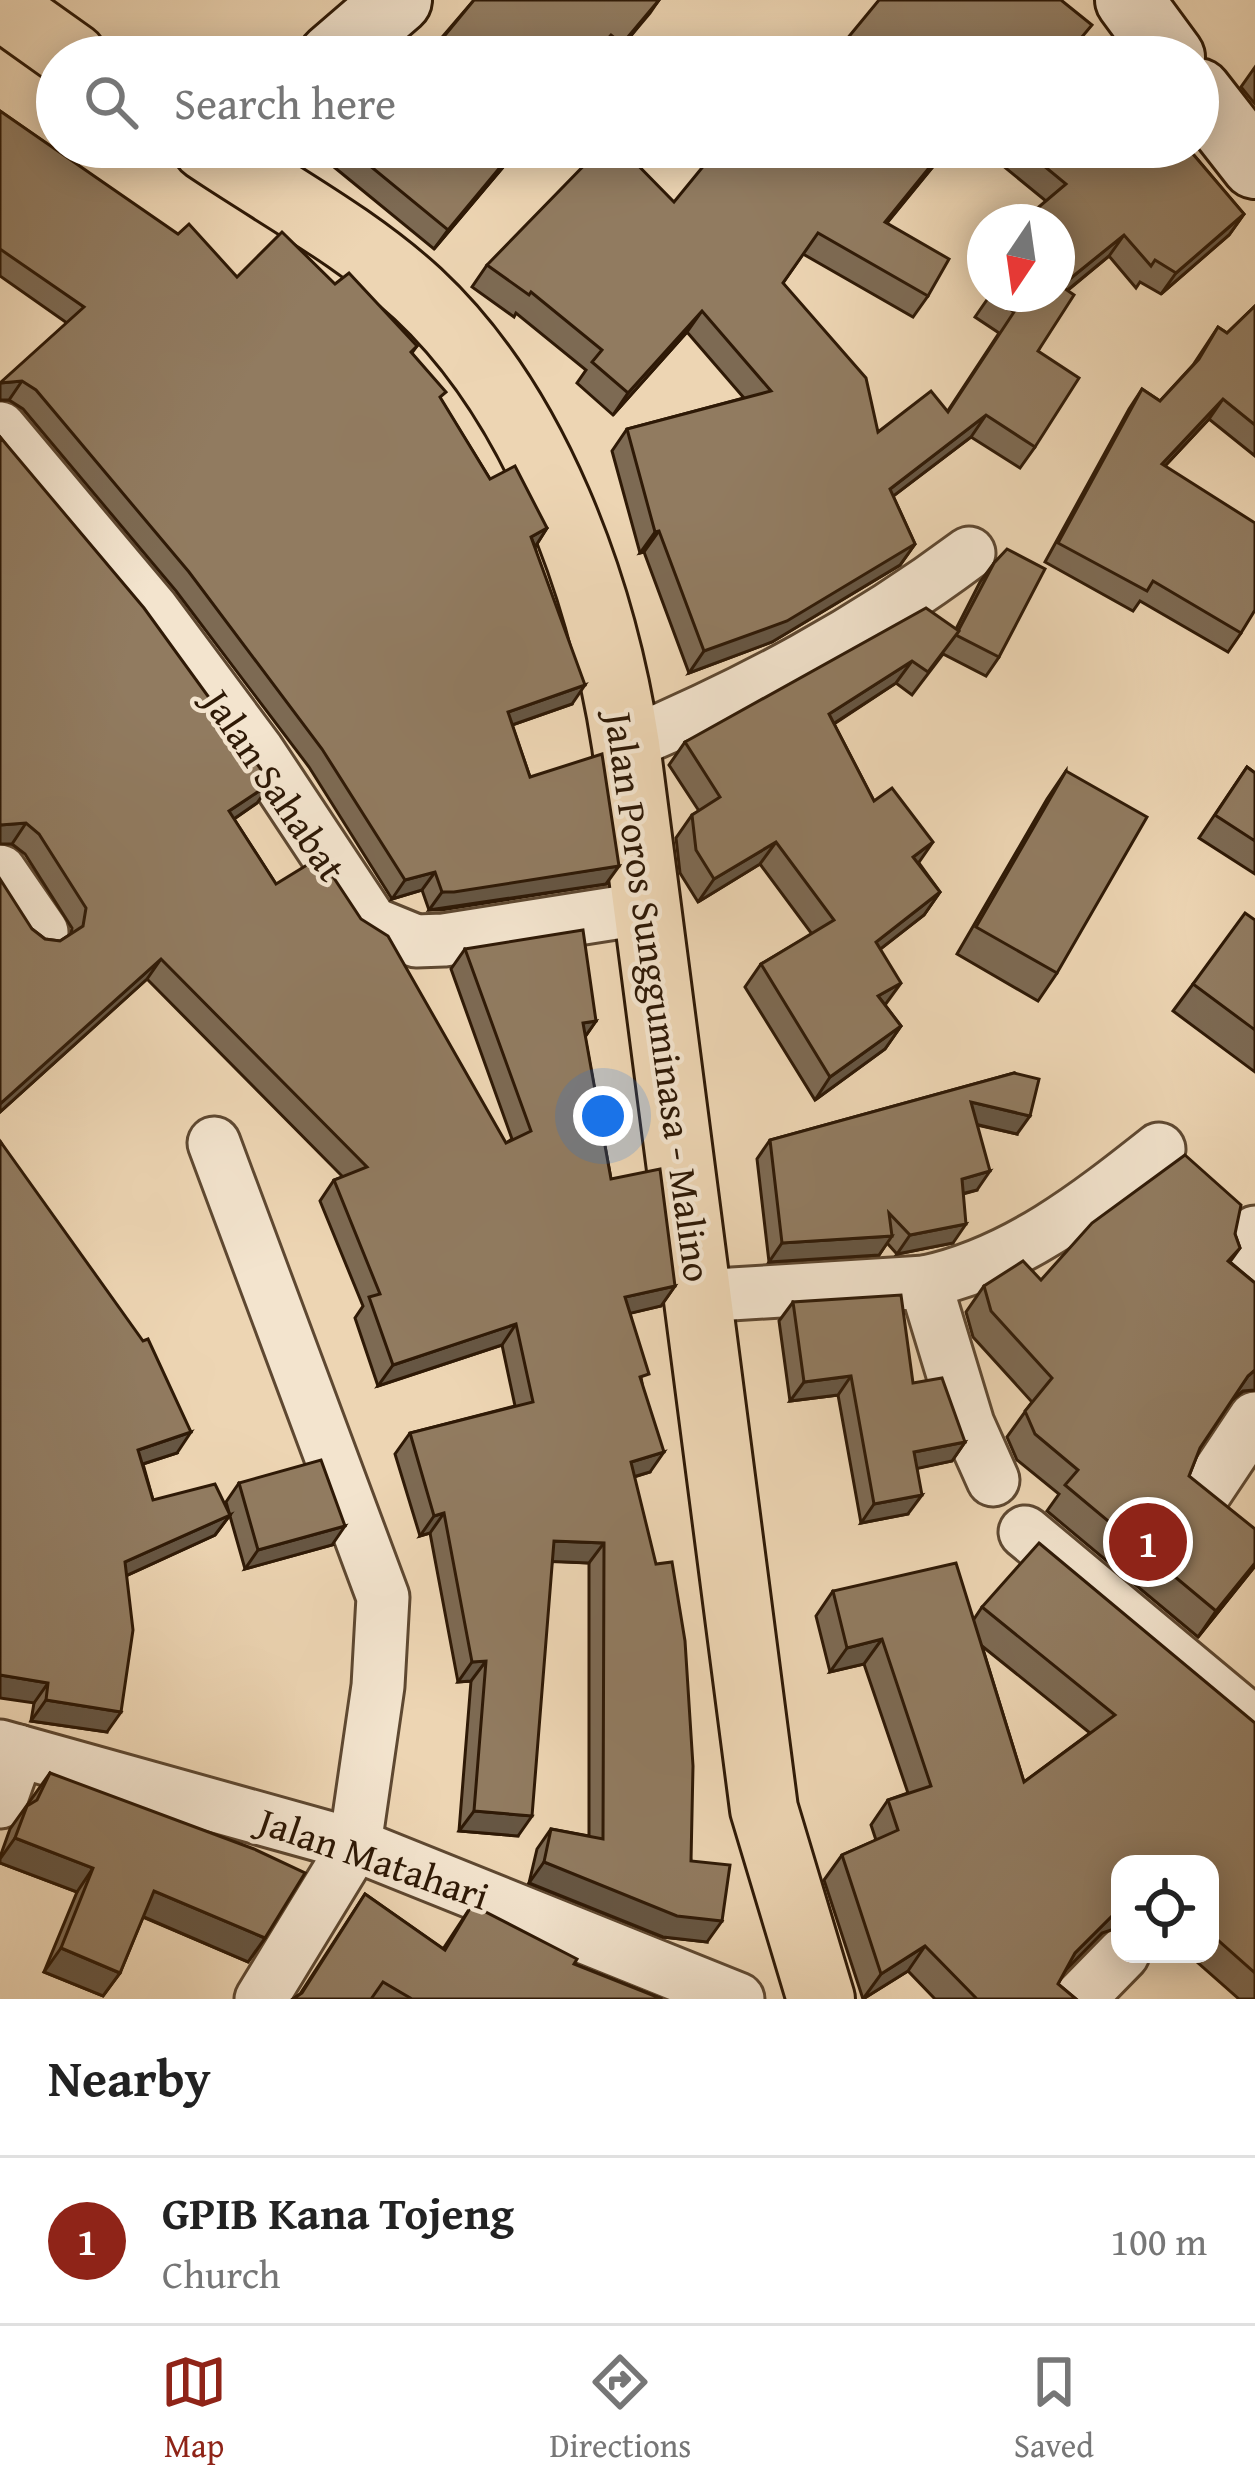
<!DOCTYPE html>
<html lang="en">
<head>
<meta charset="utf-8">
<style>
  :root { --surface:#fff; --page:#f2f2f2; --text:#222; --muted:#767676; --line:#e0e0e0; --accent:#8f2418 }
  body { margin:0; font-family:"Gentium Book Plus",serif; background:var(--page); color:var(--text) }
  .controls { position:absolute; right:36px; bottom:36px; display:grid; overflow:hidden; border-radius:24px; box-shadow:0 6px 30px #0003 }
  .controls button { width:108px; height:108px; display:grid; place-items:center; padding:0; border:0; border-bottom:3px solid var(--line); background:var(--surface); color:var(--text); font:60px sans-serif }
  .compass { position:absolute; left:967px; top:204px; width:108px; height:108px; border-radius:50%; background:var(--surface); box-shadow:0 6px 30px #0003; rotate:193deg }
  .you { position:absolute; left:603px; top:1116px; width:42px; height:42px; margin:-30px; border:9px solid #fff; border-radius:50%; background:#1a73e8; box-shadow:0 0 0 18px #1a73e833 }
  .badge { display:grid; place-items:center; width:78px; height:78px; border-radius:50%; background:var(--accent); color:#fff; font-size:39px; font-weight:700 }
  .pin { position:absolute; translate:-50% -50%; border:6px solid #fff; box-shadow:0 3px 12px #0006 }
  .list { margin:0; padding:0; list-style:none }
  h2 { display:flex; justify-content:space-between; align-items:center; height:156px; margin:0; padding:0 48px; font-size:51px }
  h2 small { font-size:39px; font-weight:400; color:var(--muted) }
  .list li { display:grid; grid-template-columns:78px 1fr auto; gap:36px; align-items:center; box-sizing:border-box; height:168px; padding:0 48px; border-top:3px solid var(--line) }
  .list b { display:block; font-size:45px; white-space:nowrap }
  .list p { margin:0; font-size:39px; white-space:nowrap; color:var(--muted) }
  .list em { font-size:39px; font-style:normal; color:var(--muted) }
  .icon { flex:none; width:66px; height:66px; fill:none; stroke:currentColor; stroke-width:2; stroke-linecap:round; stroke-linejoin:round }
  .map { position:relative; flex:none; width:1255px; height:1999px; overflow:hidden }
  .search { position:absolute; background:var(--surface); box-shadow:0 6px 30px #0003; left:36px; right:36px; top:36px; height:132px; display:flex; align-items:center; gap:30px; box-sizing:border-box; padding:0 42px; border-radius:66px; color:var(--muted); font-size:45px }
  .sheet { height:324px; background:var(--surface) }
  nav { display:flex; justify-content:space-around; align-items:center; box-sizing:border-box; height:168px; border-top:3px solid var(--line); background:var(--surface); font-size:33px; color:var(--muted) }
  nav a { display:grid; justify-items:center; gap:6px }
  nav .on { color:var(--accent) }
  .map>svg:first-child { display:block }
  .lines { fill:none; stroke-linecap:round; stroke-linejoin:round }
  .street-casing { stroke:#5e4831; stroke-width:57 }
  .secondary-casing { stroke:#2e1906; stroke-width:72 }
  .primary-casing { stroke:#2e1906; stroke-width:72 }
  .street { stroke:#f3e4ce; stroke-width:51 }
  .secondary { stroke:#f3e4ce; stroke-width:66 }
  .primary { stroke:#edd5b3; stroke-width:66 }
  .wall { fill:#7d6a53; stroke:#2e1906; stroke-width:3; fill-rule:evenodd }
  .shaded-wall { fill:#665643; stroke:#2e1906; stroke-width:3 }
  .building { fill:#917b60; stroke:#2e1906; stroke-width:3 }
  .labels { text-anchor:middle; stroke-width:9; stroke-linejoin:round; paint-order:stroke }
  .street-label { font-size:39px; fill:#2e1906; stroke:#f3e4ce }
</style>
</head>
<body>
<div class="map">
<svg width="1255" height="1999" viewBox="0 0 1255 1999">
  <rect width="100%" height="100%" fill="#edd5b3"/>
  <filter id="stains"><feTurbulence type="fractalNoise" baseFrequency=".00167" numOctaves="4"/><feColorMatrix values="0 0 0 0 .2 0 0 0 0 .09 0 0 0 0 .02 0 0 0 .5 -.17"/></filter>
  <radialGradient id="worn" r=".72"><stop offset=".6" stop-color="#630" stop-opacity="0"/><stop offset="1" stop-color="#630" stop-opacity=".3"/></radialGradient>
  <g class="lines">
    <g class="street-casing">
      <g id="street">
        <path d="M0,428L153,610L258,751L372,923L416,941L444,940L647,908"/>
        <path d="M626,745C749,693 862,633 969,553"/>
        <path d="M0,871L42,932"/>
        <path d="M214,1143L383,1597L378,1686L355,1845L261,1999"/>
        <path d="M1255,1232L1246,1252L1255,1278"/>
        <path d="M925,1282C1016,1262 1087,1206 1159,1149"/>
        <path d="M699,1296L925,1282L968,1424L993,1480"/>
        <path d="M1207,1490L1255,1418"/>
        <path d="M1025,1532L1255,1724"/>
        <path d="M0,1746L355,1845L738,1999"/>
        <path d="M0,1802L18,1751"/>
        <path d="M1079,1999L1123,1954"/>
      </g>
    </g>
    <g class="secondary-casing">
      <g id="secondary">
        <path d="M1129,0L1171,57"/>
        <path d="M332,57L398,0"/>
        <path d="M1198,92L1255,165"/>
      </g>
    </g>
    <g class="primary-casing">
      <g id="primary">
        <path d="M0,5L73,57"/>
        <path d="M206,147C277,195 355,236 418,294C536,404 602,588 626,745L764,1809L821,1999"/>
      </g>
    </g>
    <use href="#street" class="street"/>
    <use href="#secondary" class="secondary"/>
    <use href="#primary" class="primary"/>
  </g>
  <g class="wall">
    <path d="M474,0H659L614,57H602L598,54L595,57H425Z"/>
    <path d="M1255,67V104L1241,87Z"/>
    <path d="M0,111L237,277L335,284L417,346L412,353L490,479L547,528L535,547L572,704L512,725L530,777L606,884L441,910H429L422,890L392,899L309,767L176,591L23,409L9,400H0L67,323L0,276Z"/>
    <path d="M313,147H520L434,249L312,149Z"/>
    <path d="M949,147L887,223L928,296L913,317L803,254L783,283L878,432L947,412L999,333L975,317L991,294H1057L1046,201L980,147H1187L1244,214L1229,235L1161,294L1140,282L1136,288L1109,256L1068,290L1038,351L1035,447L1020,468L971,437L893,496L915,544L900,565L772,642L689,673L644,552L640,553L612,451L627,429L744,398L687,332L613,415L577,383L586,370L516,313L514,317L472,287L487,265L674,202Z"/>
    <path d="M1255,306V456L1209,419L1165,466L1241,633L1228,652L1140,601L1133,611L1045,562L1129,409L1142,389L1160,401L1193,365L1218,327L1227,333Z"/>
    <path d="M0,437L271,783L257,803L234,819L276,884L506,1143L512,1139L451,969L465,949L596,1021L585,1037L611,1179L675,1286L661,1306L630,1313L642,1383L650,1472L634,1477L691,1861L707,1942L663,1937L529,1883L537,1849L551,1829L589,1836V1563L552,1561L518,1836L459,1831L471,1681L458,1682L430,1533L420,1536L395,1454L410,1433L515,1406L502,1345L378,1386L355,1318L363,1306L320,1201L334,1180L343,1177L147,979L0,1112L32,929L45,939L60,941L71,934L72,928L25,854L12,844Z"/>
    <path d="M994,563L999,657L986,676L943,654L912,695L896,683L834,724L874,801L940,892L924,915L880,949L885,1005L901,1026L885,1049L815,1100L745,987L761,964L812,934L760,864L698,902L680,873L676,838L692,815L699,811L669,765L685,742L956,629L980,582Z"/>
    <path d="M1247,767L1255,773V874L1199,838Z"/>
    <path d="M1066,771L1057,973L1038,1001L957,954L1047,799Z"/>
    <path d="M1255,920V1072L1173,1011L1193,984Z"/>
    <path d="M1014,1073L1017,1134L977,1125V1190L963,1194L953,1243L897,1254L887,1243L879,1255L769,1262L757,1159L770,1140Z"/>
    <path d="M0,1141L177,1453L143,1464L153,1500L230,1515L215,1535L126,1576L107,1732L31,1721L34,1703Z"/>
    <path d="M1235,1234L1240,1248L1230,1262L1255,1283V1390L1243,1391L1232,1400L1200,1448L1189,1476L1255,1566L1198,1637L1047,1511L1059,1494L1017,1460L1007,1437L1032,1402L973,1337L966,1312L984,1286L1041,1280Z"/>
    <path d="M793,1302L913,1383L965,1442L952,1461L917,1468L908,1514L861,1523L838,1395L790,1401L779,1321Z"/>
    <path d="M239,1483L332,1545L245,1569L226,1502Z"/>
    <path d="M833,1591L974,1619L982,1607L1255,1723V1999H1239L1188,1954H1210V1864H1120L1102,1933L1066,1969L1058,1984L1076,1999H935L908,1971L863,1999L824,1880L842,1855L876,1840L871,1825L888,1800L908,1793L864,1664L830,1672L816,1616ZM982,1646L1090,1733L1024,1782Z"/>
    <path d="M50,1773L265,1938L248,1962L143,1917L120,1973L103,1996L44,1972L77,1892L0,1863V1857L10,1829Z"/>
    <path d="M365,1894L443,1949L472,1905L574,1964L662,1999H293L300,1994Z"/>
  </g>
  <g class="shaded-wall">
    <path d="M659,0L650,13L613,57L622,44Z"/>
    <path d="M517,147H520L434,249L448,230Z"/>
    <path d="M946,147H949L870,243L885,222Z"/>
    <path d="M1244,214L1229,235L1161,294L1176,273Z"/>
    <path d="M1124,235L1109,256L1047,307L1061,286Z"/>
    <path d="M702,311L687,332L613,415L628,393Z"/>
    <path d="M22,381L9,400H0V383Z"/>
    <path d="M1223,399L1209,419L1148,484L1162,464Z"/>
    <path d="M986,415L971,437L875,510L890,489Z"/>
    <path d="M547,528L535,547L531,537Z"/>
    <path d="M659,531L644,552L640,553L655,532Z"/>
    <path d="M915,544L900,565L772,642L689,673L704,651Z"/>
    <path d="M912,661L896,683L813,737L829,714Z"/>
    <path d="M585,685L572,704L495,731L508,712Z"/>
    <path d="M271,783L257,803L215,832L229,811Z"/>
    <path d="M26,823L12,844H0V825Z"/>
    <path d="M776,842L760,864L698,902L714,879Z"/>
    <path d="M933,842L917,865L913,857Z"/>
    <path d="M619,866L606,884L429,910L442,892Z"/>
    <path d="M435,872L422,890L392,899L405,880Z"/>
    <path d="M940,892L924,915L860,965L876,942Z"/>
    <path d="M161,959L147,979L0,1112V1104Z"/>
    <path d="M901,983L885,1005L878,996Z"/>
    <path d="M596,1021L582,1041L583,1023Z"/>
    <path d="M901,1026L885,1049L815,1100L830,1077Z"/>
    <path d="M971,1102L1030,1116L1017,1134L958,1120Z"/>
    <path d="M990,1171L977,1190L949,1197L962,1179Z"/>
    <path d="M966,1224L953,1243L897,1254L910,1235Z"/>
    <path d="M892,1236L879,1255L769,1262L782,1243Z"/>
    <path d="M675,1286L661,1306L611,1318L625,1297Z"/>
    <path d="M516,1324L502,1345L378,1386L393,1365Z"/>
    <path d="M1255,1370V1390L1243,1391L1230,1401L1248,1376Z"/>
    <path d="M851,1376L838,1395L790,1401L804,1382Z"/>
    <path d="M191,1432L177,1453L124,1470L138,1450Z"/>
    <path d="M965,1442L952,1461L901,1472L914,1452Z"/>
    <path d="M664,1452L650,1472L616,1482L631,1462Z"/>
    <path d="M922,1495L908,1514L861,1523L874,1504Z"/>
    <path d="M444,1513L430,1533L420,1536L434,1516Z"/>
    <path d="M230,1515L215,1535L110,1583L125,1562Z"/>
    <path d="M345,1526L332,1545L245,1569L258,1550Z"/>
    <path d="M554,1541L604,1543L589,1563L540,1561Z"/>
    <path d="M1255,1563V1566L1198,1637L1216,1611Z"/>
    <path d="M882,1639L864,1664L830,1672L847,1648Z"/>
    <path d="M486,1661L471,1681L458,1682L472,1662Z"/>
    <path d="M0,1675L48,1683L34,1703L0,1698Z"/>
    <path d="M46,1700L121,1712L107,1732L31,1721Z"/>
    <path d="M474,1811L532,1816L518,1836L459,1831Z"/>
    <path d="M15,1838L93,1868L77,1892L0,1863V1859Z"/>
    <path d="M544,1862L722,1921L707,1942L663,1937L529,1883Z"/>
    <path d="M154,1891L265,1938L248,1962L137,1914Z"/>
    <path d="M1120,1908V1927L1102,1933L1058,1978L1075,1953Z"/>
    <path d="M925,1946L908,1971L863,1999L881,1974Z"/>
    <path d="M61,1948L120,1973L103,1996L44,1972Z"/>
  </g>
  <g class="building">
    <path d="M474,0H659L622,44L611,35L592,57H427Z"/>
    <path d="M879,0H1061L1092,25L1081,38L1103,57H832Z"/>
    <path d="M0,111L178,234L189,224L237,277L282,232L335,284L349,273L417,346L411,352L446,392L440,397L490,479L515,466L547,528L531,537L585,685L508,712L530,777L602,754L619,866L454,892H442L435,872L405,880L322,749L189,572L36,390L22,381L0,383L84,307L0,249Z"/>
    <path d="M347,147H466L476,155L472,147H517L448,230Z"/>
    <path d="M602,147H620L674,202L719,147H946L885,222L949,259L928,296L818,233L783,283L866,378L878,432L931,391L948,412L1014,312L990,296L992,294H1057V222H1021L1066,184L1021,147H1187L1244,214L1176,273L1155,260L1151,266L1124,235L1061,286L1074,295L1038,351L1079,378L1035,447L986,415L890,489L915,544L787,621L704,651L659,531L655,532L627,429L771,391L702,311L628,393L592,362L602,350L531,292L529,295L487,265Z"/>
    <path d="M1255,306V425L1223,399L1162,464L1255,523V610L1241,633L1153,581L1147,591L1058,543L1142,389L1160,401L1199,359L1218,327L1227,333Z"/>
    <path d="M0,437L144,608L271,783L229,811L276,884L320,857L361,919L388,936L506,1143L531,1131L465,949L583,930L596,1021L583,1023L611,1179L660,1169L675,1286L625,1297L649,1374L640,1377L664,1452L631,1462L656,1564L672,1562L685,1641L693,1766L691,1861L730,1865L722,1921L677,1916L544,1862L551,1829L603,1839L604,1543L554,1541L532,1816L474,1811L486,1661L472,1662L444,1513L434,1516L410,1433L533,1402L516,1324L393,1365L369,1297L380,1294L334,1180L367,1167L161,959L0,1104V879L32,929L45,939L60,941L83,926L86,908L39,834L26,823L0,825Z"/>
    <path d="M1007,549L1045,569L999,657L956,635L994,563Z"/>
    <path d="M926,608L959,631L928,672L912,661L829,714L874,801L892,788L933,842L913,857L940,892L876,942L901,983L878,996L901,1026L830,1077L761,964L834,920L776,842L714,879L696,850L692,815L720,797L685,742Z"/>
    <path d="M1247,767L1255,773V841L1215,815Z"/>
    <path d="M1066,771L1147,817L1057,973L976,927Z"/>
    <path d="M1245,913L1255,920V1030L1193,984Z"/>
    <path d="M1014,1073L1039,1079L1030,1116L971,1102L990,1171L962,1179L966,1224L910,1235L889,1213L892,1236L782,1243L770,1140Z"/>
    <path d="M0,1141L143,1341L148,1339L191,1432L138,1450L153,1500L215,1484L230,1515L125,1562L133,1630L121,1712L46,1700L48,1683L0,1675Z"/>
    <path d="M1185,1155L1241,1205L1235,1234L1240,1248L1228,1261L1255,1283V1370L1248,1376L1200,1448L1189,1476L1255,1529V1563L1216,1611L1065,1485L1078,1470L1035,1434L1025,1411L1052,1378L991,1311L984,1286L1023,1261L1041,1280L1092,1223Z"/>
    <path d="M901,1295L913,1383L942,1378L965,1442L914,1452L922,1495L874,1504L851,1376L804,1382L793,1302Z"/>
    <path d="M321,1460L345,1526L258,1550L239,1483Z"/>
    <path d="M1039,1543L1255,1723V1973L1210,1933V1864H1120V1908L1075,1953L1058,1984L1076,1999H977L925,1946L881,1974L842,1855L898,1830L888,1800L931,1786L882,1639L847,1648L833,1591L956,1563L1024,1782L1115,1715L982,1607Z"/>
    <path d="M50,1773L254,1849L305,1873L265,1938L154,1891L120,1973L61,1948L93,1868L15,1838L27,1806L37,1800Z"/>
    <path d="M365,1894L445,1950L472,1905L577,1959L574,1964L662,1999H412L383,1982L371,1999H293L302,1993Z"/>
  </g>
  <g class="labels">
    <g class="street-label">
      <text transform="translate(275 785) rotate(56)" y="14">Jalan Sahabat</text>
      <text transform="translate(659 997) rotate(82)" y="14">Jalan Poros Sungguminasa - Malino</text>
      <text transform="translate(374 1858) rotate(19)" y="14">Jalan Matahari</text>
    </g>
  </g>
  <rect width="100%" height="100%" filter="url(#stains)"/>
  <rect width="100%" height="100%" fill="url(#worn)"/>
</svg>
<div class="controls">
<button><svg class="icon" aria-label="locate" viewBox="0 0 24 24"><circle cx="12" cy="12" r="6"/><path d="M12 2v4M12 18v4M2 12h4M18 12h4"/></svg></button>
</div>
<svg class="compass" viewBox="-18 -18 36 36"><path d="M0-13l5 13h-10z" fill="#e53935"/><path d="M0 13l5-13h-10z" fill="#767676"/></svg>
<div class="you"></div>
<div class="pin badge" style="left:1148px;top:1542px">1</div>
<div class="search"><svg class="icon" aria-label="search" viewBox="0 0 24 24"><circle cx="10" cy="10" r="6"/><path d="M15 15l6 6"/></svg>Search here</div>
</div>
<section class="sheet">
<h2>Nearby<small></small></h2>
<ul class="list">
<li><span class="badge">1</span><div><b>GPIB Kana Tojeng</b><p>Church</p></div><em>100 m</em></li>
</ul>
</section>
<nav>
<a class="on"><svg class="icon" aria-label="map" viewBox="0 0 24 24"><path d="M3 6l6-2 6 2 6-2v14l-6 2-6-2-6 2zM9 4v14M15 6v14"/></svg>Map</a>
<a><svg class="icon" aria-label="directions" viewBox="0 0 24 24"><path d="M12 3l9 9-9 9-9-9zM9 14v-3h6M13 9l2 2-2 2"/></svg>Directions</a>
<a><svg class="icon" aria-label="saved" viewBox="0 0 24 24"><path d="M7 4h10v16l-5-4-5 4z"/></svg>Saved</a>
</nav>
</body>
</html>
